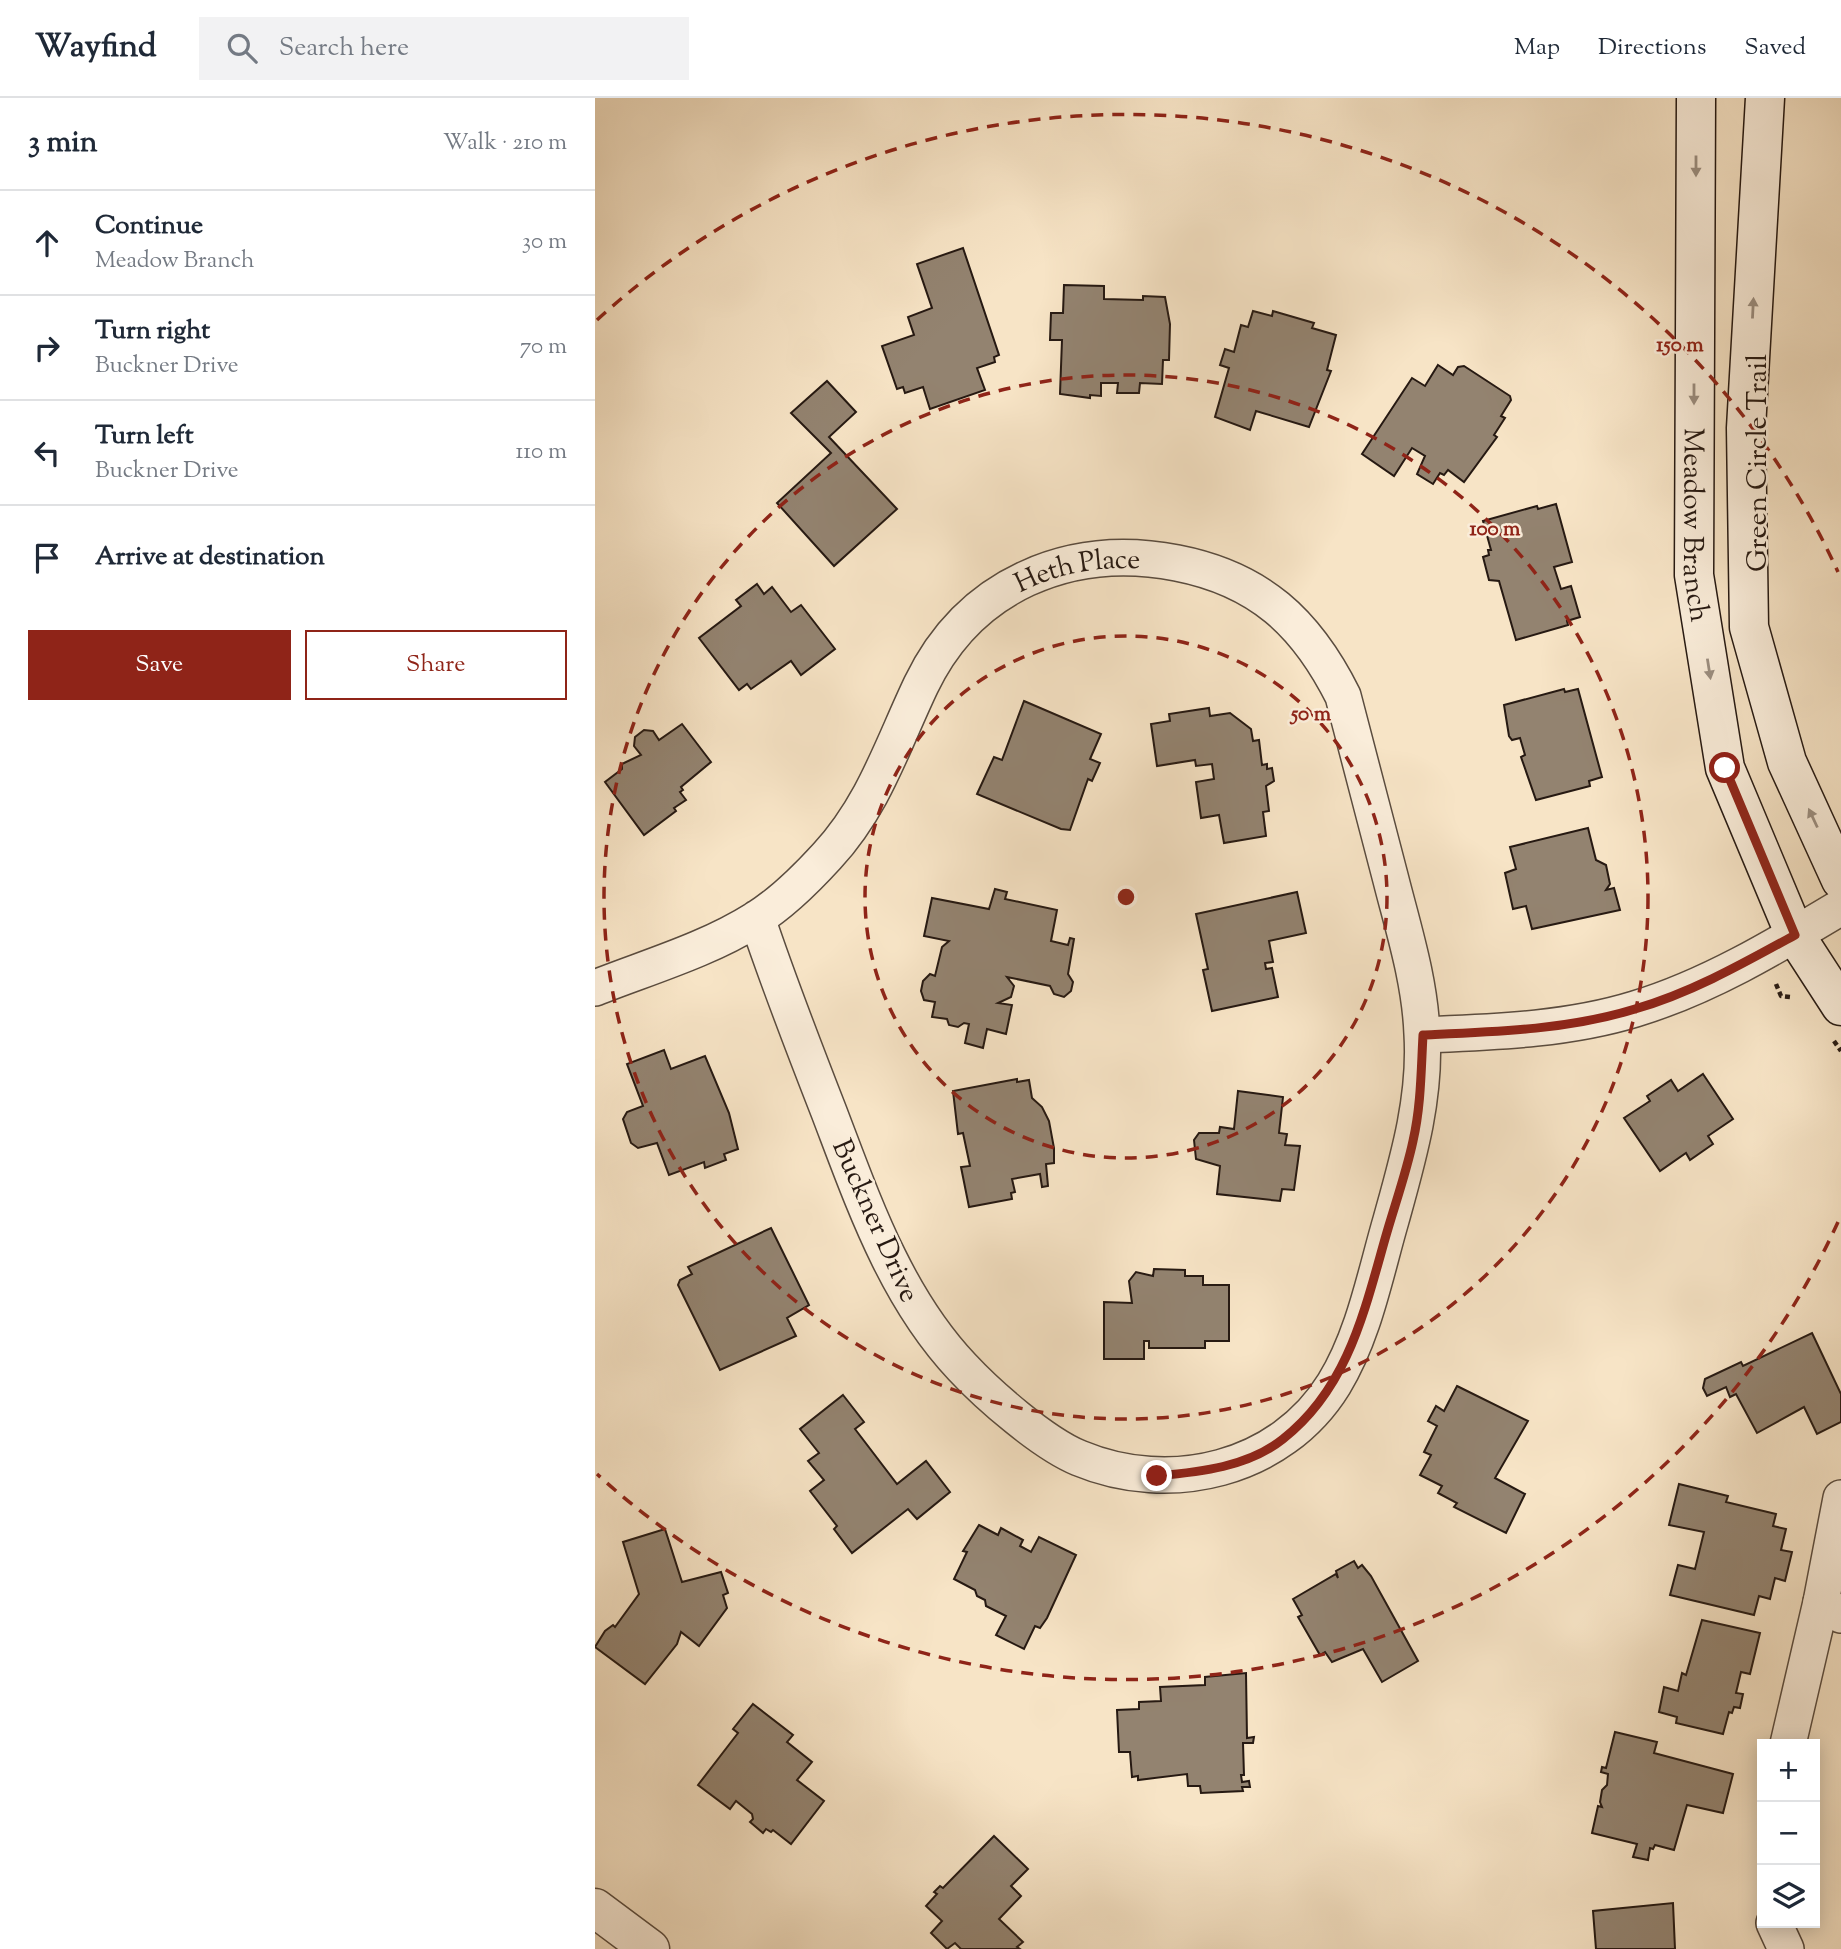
<!DOCTYPE html>
<html lang="en">
<head>
<meta charset="utf-8">
<style>
  :root { --surface:#fff; --page:#f2f2f3; --text:#1f2937; --muted:#747a83; --line:#e0e1e3; --accent:#8f2418 }
  body { margin:0; font-family:"Sorts Mill Goudy",serif; background:var(--page); color:var(--text) }
  .controls { position:absolute; right:21px; bottom:21px; display:grid; overflow:hidden; border-radius:0px; box-shadow:0 4px 18px #0003 }
  .controls button { width:63px; height:63px; display:grid; place-items:center; padding:0; border:0; border-bottom:2px solid var(--line); background:var(--surface); color:var(--text); font:35px sans-serif }
  .stop { position:absolute; width:21px; height:21px; margin:-16px; border:5px solid #8f2418; border-radius:50%; background:#fff }
  .stop.end { background:#8f2418; border-color:#fff; box-shadow:0 2px 7px #0008 }
  .list { margin:0; padding:0; list-style:none }
  h2 { display:flex; justify-content:space-between; align-items:center; height:91px; margin:0; padding:0 28px; font-size:30px }
  h2 small { font-size:23px; font-weight:400; color:var(--muted) }
  .list li { display:grid; grid-template-columns:46px 1fr auto; gap:21px; align-items:center; box-sizing:border-box; height:105px; padding:0 28px; border-top:2px solid var(--line) }
  .list b { display:block; font-size:26px; white-space:nowrap }
  .list p { margin:0; font-size:23px; white-space:nowrap; color:var(--muted) }
  .list em { font-size:23px; font-style:normal; color:var(--muted) }
  .actions { display:flex; gap:14px; padding:21px 28px }
  .actions a { flex:1; padding:16px 0; border:2px solid var(--accent); border-radius:0px; text-align:center; font-size:24px; color:var(--accent) }
  .actions .main { background:var(--accent); color:#fff }
  .icon { flex:none; width:38px; height:38px; fill:none; stroke:currentColor; stroke-width:2; stroke-linecap:round; stroke-linejoin:round }
  .map { position:relative; flex:none; width:1246px; height:1851px; overflow:hidden }
  header { display:flex; align-items:center; gap:42px; box-sizing:border-box; height:98px; padding:0 35px; background:var(--surface); border-bottom:2px solid var(--line) }
  header strong { font-size:33px }
  nav { display:flex; gap:38px; margin-inline-start:auto; font-size:24px }
  .search { width:490px; height:63px; background:var(--page); display:flex; align-items:center; gap:18px; box-sizing:border-box; padding:0 24px; border-radius:0px; color:var(--muted); font-size:26px }
  main { display:flex }
  aside { flex:1; background:var(--surface) }
  .map>svg:first-child { display:block }
  .building { fill:#938370; stroke:#261912; stroke-width:2 }
  .lines { fill:none; stroke-linecap:round; stroke-linejoin:round }
  .minor-casing { stroke:#5a4c3f; stroke-width:38 }
  .tertiary-casing { stroke:#5a4c3f; stroke-width:41 }
  .secondary-casing { stroke:#261912; stroke-width:41 }
  .path { stroke:#261912; stroke-width:4.5; stroke-dasharray:5 3.5; stroke-linecap:butt }
  .minor { stroke:#faedda; stroke-width:35 }
  .tertiary { stroke:#faedda; stroke-width:38 }
  .secondary { stroke:#faedda; stroke-width:38 }
  .oneway { fill:#9b8e80 }
  .route { stroke:#8f2418; stroke-width:9 }
  .ring { fill:none; stroke:#8f2418; stroke-width:3.5; stroke-dasharray:12 9 }
  .labels { text-anchor:middle; stroke-width:5; stroke-linejoin:round; paint-order:stroke }
  .street-label { font-size:28px; fill:#261912; stroke:#faedda }
  .centre { fill:#8f2418; stroke:#faedda; stroke-width:3.5 }
  .ring-label { font-size:21px; text-anchor:middle; font-weight:bold; fill:#8f2418; stroke:#faedda; stroke-width:5; stroke-linejoin:round; paint-order:stroke }
</style>
</head>
<body>
<header>
<strong>Wayfind</strong>
<div class="search"><svg class="icon" aria-label="search" viewBox="0 0 24 24"><circle cx="10" cy="10" r="6"/><path d="M15 15l6 6"/></svg>Search here</div>
<nav><a>Map</a><a>Directions</a><a>Saved</a></nav>
</header>
<main>
<aside>
<h2>3 min<small>Walk · 210 m</small></h2>
<ul class="list">
<li><svg class="icon" aria-label="ahead" viewBox="0 0 24 24"><path d="M12 20V5M6 11l6-6 6 6"/></svg><div><b>Continue</b><p>Meadow Branch</p></div><em>30 m</em></li>
<li><svg class="icon" aria-label="right" viewBox="0 0 24 24"><path d="M7 20v-9h11M14 6l5 5-5 5"/></svg><div><b>Turn right</b><p>Buckner Drive</p></div><em>70 m</em></li>
<li><svg class="icon" aria-label="left" viewBox="0 0 24 24"><path d="M17 20v-9H6M10 6l-5 5 5 5"/></svg><div><b>Turn left</b><p>Buckner Drive</p></div><em>110 m</em></li>
<li><svg class="icon" aria-label="arrive" viewBox="0 0 24 24"><path d="M6 21V4h12l-3 4 3 4H6"/></svg><div><b>Arrive at destination</b></div></li>
</ul>
<div class="actions"><a class="main">Save</a><a>Share</a></div>
</aside>
<div class="map">
<svg width="1246" height="1851" viewBox="0 0 1246 1851">
  <rect width="100%" height="100%" fill="#f7e4c6"/>
  <filter id="stains"><feTurbulence type="fractalNoise" baseFrequency=".00286" numOctaves="4"/><feColorMatrix values="0 0 0 0 .2 0 0 0 0 .09 0 0 0 0 .02 0 0 0 .5 -.17"/></filter>
  <radialGradient id="worn" r=".72"><stop offset=".6" stop-color="#630" stop-opacity="0"/><stop offset="1" stop-color="#630" stop-opacity=".3"/></radialGradient>
  <g class="building">
    <path d="M368,150L404,257L399,259L400,264L382,270L390,292L335,311L328,289L310,295L308,289L302,291L287,248L319,237L313,219L337,210L322,166Z"/>
    <path d="M469,187L509,188V201L548,202V198L570,199L575,226L574,262H568L567,286L545,285L544,295H522L523,285H506V298L495,297V300L465,296L467,242H455L456,215H468Z"/>
    <path d="M658,213L677,218L678,213L719,225L717,230L741,237L732,272L736,273L714,329L661,313L655,332L620,319L634,270L625,267L630,251L639,254L646,227L653,229Z"/>
    <path d="M843,267L858,277L863,269L869,268L915,298L916,302L906,318L910,320L899,337L902,339L869,384L853,372L849,377L845,375L838,386L822,376L830,358L817,350L799,378L767,356L817,280L830,288Z"/>
    <path d="M232,283L261,314L234,339L302,411L239,468L182,405L236,355L196,315Z"/>
    <path d="M961,406L977,464L959,469L966,491L976,488L985,519L972,523L973,527L921,542L904,483L894,482L888,459L894,457L893,452H896L888,423L942,408L943,411Z"/>
    <path d="M162,486L169,496L177,489L196,514L206,507L240,551L206,577L196,563L156,591L152,586L144,592L104,540L146,508L141,502Z"/>
    <path d="M969,591L970,594L983,591L1007,679L994,683L995,688L941,702L926,659L930,657L925,640L917,642L914,638L909,607Z"/>
    <path d="M429,603L506,636L495,661L505,665L497,683L493,681L475,732L466,731L382,696L399,659L407,662Z"/>
    <path d="M614,610L615,618L635,615L656,631L658,643L664,642L667,667L672,666V671L677,670L679,683L671,688L674,713L668,714L671,738L629,745L624,717L606,720L601,684L619,681L617,666L601,668L600,662L562,668L556,626L575,623L574,616Z"/>
    <path d="M87,626L116,664L86,689L88,692L85,694L91,702L79,710L81,713L49,737L10,684L27,671V666L46,657L39,648L40,639L49,632L58,633L64,642Z"/>
    <path d="M993,730L1001,762L1011,767L1015,786L1011,792L1019,790L1025,812L937,831L931,808L918,811L910,775L921,771L915,749Z"/>
    <path d="M400,791L412,794L410,801L462,812L456,843L473,847L475,840L479,841L473,876L478,884L476,893L469,899L459,896L455,888L412,879L419,888L416,899L403,905L417,907L411,936L392,931L388,950L370,945L374,926L369,925L363,929L354,927L352,921L337,919L340,904L329,902L326,893L328,883L335,876L340,878L347,849L354,843L329,838L337,800L394,811Z"/>
    <path d="M702,794L711,835L674,843L678,864L670,865L671,871L677,870L683,899L617,913L608,872L613,871L601,816Z"/>
    <path d="M69,952L76,971L110,958L134,1015L143,1051L129,1056L131,1062L110,1070L109,1064L74,1077L62,1045L43,1050L36,1045L28,1021L32,1014L48,1008L32,966Z"/>
    <path d="M1108,976L1138,1021L1113,1038L1118,1046L1095,1062L1091,1055L1065,1073L1029,1020L1055,1003L1052,998L1076,982L1083,993Z"/>
    <path d="M422,981V984L434,982L437,1000L447,1009L454,1023L459,1050V1065L451,1066L453,1088L447,1089L445,1076L417,1081L420,1094L416,1095L417,1101L374,1109L366,1069L375,1068L368,1035L363,1036L358,993Z"/>
    <path d="M643,993L688,999L684,1035L692,1036L690,1047L705,1048L699,1092L687,1091L685,1103L622,1096L625,1068L601,1061L599,1042L604,1035H624L625,1029L639,1031Z"/>
    <path d="M176,1130L214,1207L192,1220L201,1238L125,1272L83,1187L85,1182L97,1176L93,1169Z"/>
    <path d="M559,1171L590,1172V1178H608V1187H634V1243H610V1250H554V1243H549V1261H509V1204L537,1205L534,1183L541,1174L558,1178Z"/>
    <path d="M1217,1235L1246,1296V1324L1222,1336L1209,1309L1162,1335L1141,1296L1135,1299L1131,1289L1112,1298L1108,1290L1110,1281L1146,1264L1148,1268Z"/>
    <path d="M862,1288L933,1323L900,1380L930,1396L911,1435L859,1409L862,1405L843,1395L847,1388L825,1377L836,1357L829,1354L842,1328L833,1323L841,1308L849,1313Z"/>
    <path d="M248,1297L269,1324L260,1331L302,1386L331,1363L355,1394L322,1421L313,1411L257,1455L239,1431L242,1428L215,1393L229,1382L213,1363L224,1355L205,1331Z"/>
    <path d="M1084,1386L1133,1398L1131,1404L1181,1416L1178,1428L1191,1431L1186,1452L1197,1454L1190,1483L1180,1480L1175,1501L1164,1498L1159,1517L1075,1497L1083,1467L1100,1471L1109,1434L1074,1427Z"/>
    <path d="M384,1427L403,1437L406,1430L428,1442L425,1448L436,1454L444,1439L481,1457L452,1520L445,1530L440,1528L429,1551L401,1537L411,1518L391,1508L390,1502L382,1498L380,1492L359,1481L372,1454L368,1453Z"/>
    <path d="M70,1431L87,1484L126,1474L133,1495L128,1497L132,1510L104,1548L86,1534L82,1546L50,1586L0,1549L10,1533L18,1527L20,1529L44,1496L28,1444Z"/>
    <path d="M759,1463L763,1470L767,1467L776,1478L823,1563L787,1584L768,1551L737,1564L730,1554L725,1557L703,1519L707,1517L698,1501L741,1476L743,1480L741,1473Z"/>
    <path d="M1107,1522L1165,1535L1155,1576L1146,1574L1141,1595L1148,1596L1145,1610L1139,1609L1137,1615L1134,1614L1128,1636L1081,1625L1082,1619L1064,1614L1069,1589L1083,1593L1087,1575L1091,1577Z"/>
    <path d="M651,1575L652,1640L659,1639L658,1645H648L649,1677H646L647,1684L654,1683L655,1689H647L648,1693L606,1695L605,1688H593L592,1676L543,1682V1678L537,1679L535,1654H524L522,1612L544,1611V1604L566,1603L565,1589L610,1587V1579Z"/>
    <path d="M158,1606L198,1637L192,1644L217,1664L202,1682L229,1703L196,1746L178,1732L176,1734L171,1731L168,1735L155,1724L158,1721L157,1716L141,1703L135,1711L103,1687L143,1635L138,1631Z"/>
    <path d="M1020,1634L1062,1644L1059,1655L1138,1676L1128,1715L1092,1707L1079,1752L1060,1747L1058,1751L1055,1750L1053,1762L1038,1759L1042,1746L997,1735L1003,1708L1007,1709L1005,1704L1007,1692L1012,1687L1013,1676L1006,1674L1007,1669L1011,1670Z"/>
    <path d="M399,1738L433,1771L416,1788L426,1798L404,1821L428,1844L422,1849L425,1851H366L360,1845L352,1851L336,1835L347,1823L331,1808L342,1796L339,1794L345,1788L348,1790Z"/>
    <path d="M1078,1805L1080,1851H1001L998,1813Z"/>
  </g>
  <g class="lines">
    <g class="minor-casing">
      <g id="minor">
        <path id="s1" d="M0,890C53,869 112,852 161,821C187,805 211,781 232,758C279,707 297,648 326,587C374,487 474,444 582,465C664,481 711,524 748,598C764,659 780,721 796,782C809,833 825,883 827,936C831,1000 813,1061 796,1122C780,1177 769,1237 739,1286C686,1372 575,1398 484,1360C448,1345 394,1298 367,1269C300,1198 268,1103 234,1014C209,950 184,886 162,820"/>
        <path d="M828,937C898,934 972,932 1040,911C1113,889 1181,848 1246,809"/>
        <path d="M1246,1400L1226,1504L1246,1517"/>
        <path d="M1193,1646L1226,1504"/>
        <path d="M1179,1825L1191,1851"/>
      </g>
    </g>
    <g class="tertiary-casing">
      <path id="tertiary" d="M0,1810L55,1851"/>
    </g>
    <g class="secondary-casing">
      <g id="secondary">
        <path id="s2" d="M1101,0L1099,477L1130,670L1200,837L1246,908"/>
        <path d="M1170,0L1151,330L1154,529L1192,664L1246,782"/>
      </g>
    </g>
    <g class="path">
      <path d="M1181,886L1186,898L1195,899"/>
      <path d="M1239,943L1246,953"/>
    </g>
    <use href="#minor" class="minor"/>
    <use href="#tertiary" class="tertiary"/>
    <use href="#secondary" class="secondary"/>
  </g>
  <defs><path id="oneway-solid" d="M-6-.8H1V-3.2L6.5 0L1 3.2V.8H-6Z" transform="scale(1.75)"/></defs>
  <g class="oneway">
    <use href="#oneway-solid" transform="translate(1101 68) rotate(90)"/>
    <use href="#oneway-solid" transform="translate(1158 210) rotate(-87)"/>
    <use href="#oneway-solid" transform="translate(1099 296) rotate(90)"/>
    <use href="#oneway-solid" transform="translate(1114 571) rotate(81)"/>
    <use href="#oneway-solid" transform="translate(1218 720) rotate(-115)"/>
  </g>
  <g class="lines">
    <path class="route" d="M562,1378C605,1374 653,1369 688,1341C752,1291 769,1215 790,1141C799,1109 811,1076 818,1043C826,1008 826,973 828,937C898,934 972,932 1040,911C1096,895 1149,865 1200,837L1130,670"/>
  </g>
  <g class="ring">
    <circle cx="531" cy="799" r="261"/>
    <circle cx="531" cy="799" r="522"/>
    <path d="M1243 1124A783 783 0 0 1 2 1376M2 222A783 783 0 0 1 1243 474"/>
  </g>
  <g class="labels">
    <g class="street-label">
      <text transform="translate(1161 365) rotate(-90)" y="10">Green Circle Trail</text>
      <text dy="10" stroke="none"><textPath href="#s2" startOffset="427">Meadow Branch</textPath></text>
      <text dy="10" stroke="none"><textPath href="#s1" startOffset="672">Heth Place</textPath></text>
      <text transform="translate(282 1122) rotate(66)" y="10">Buckner Drive</text>
    </g>
  </g>
  <circle cx="531" cy="799" r="10" class="centre"/>
  <g class="ring-label">
    <text x="1085" y="253">150 m</text>
    <text x="900" y="437">100 m</text>
    <text x="716" y="622">50 m</text>
  </g>
  <rect width="100%" height="100%" filter="url(#stains)"/>
  <rect width="100%" height="100%" fill="url(#worn)"/>
</svg>
<div class="controls">
<button>+</button>
<button>−</button>
<button><svg class="icon" aria-label="layers" viewBox="0 0 24 24"><path d="M12 4l9 5-9 5-9-5zM3 14l9 5 9-5"/></svg></button>
</div>
<div class="stop" style="left:1130px;top:670px"></div>
<div class="stop end" style="left:562px;top:1378px"></div>
</div>
</main>
</body>
</html>
